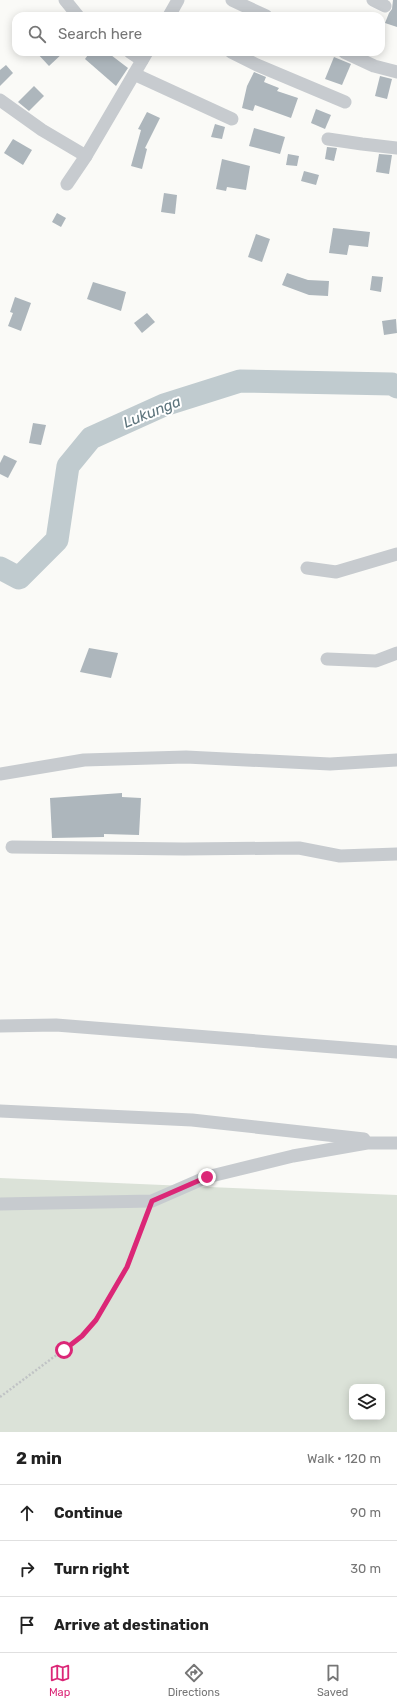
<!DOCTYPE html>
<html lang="en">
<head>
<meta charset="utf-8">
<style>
  :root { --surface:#fff; --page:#f6f6f6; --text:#222; --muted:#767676; --line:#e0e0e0; --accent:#db2777 }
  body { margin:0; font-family:Rubik,sans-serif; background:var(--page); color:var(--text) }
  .controls { position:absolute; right:12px; bottom:12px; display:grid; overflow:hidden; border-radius:8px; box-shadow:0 2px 10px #0003 }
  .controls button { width:36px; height:36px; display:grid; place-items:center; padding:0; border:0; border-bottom:1px solid var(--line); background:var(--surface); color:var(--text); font:20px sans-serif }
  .stop { position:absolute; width:12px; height:12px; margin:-9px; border:3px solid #db2777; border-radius:50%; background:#fff }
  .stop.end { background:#db2777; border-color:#fff; box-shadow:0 1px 4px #0008 }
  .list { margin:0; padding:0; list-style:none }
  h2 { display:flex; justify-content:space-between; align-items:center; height:52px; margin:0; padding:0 16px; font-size:17px }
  h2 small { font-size:13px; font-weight:400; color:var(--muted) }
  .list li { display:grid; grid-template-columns:26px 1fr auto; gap:12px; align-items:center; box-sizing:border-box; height:56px; padding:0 16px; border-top:1px solid var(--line) }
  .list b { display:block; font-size:15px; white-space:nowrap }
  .list em { font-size:13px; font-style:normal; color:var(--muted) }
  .icon { flex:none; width:22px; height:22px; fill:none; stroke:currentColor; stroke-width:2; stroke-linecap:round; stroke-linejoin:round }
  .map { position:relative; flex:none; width:397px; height:1432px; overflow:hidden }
  .search { position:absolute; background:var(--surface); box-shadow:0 2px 10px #0003; left:12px; right:12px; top:12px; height:44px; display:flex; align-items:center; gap:10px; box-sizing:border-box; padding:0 14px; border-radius:12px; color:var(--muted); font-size:15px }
  .sheet { height:220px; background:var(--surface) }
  nav { display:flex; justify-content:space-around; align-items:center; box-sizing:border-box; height:56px; border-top:1px solid var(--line); background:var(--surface); font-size:11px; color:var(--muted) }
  nav a { display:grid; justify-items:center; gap:2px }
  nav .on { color:var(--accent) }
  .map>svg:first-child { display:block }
  .green { fill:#dbe2d8; fill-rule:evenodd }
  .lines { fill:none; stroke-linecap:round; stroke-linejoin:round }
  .river { stroke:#c0cbcf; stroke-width:23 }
  .building { fill:#adb6bc }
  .path { stroke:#c0c3c5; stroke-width:2.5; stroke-dasharray:2 2; stroke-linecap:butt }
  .street { stroke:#c7cbcf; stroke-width:13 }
  .route { stroke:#db2777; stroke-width:5 }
  .labels { text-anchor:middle; stroke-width:4; stroke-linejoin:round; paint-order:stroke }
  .water-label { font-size:15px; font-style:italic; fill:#5e757d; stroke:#fff }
</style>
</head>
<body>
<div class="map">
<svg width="397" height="1432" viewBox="0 0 397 1432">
  <rect width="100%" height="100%" fill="#fafaf7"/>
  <path class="green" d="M0,1178L397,1195V1432H0ZM352,1387H382V1417H352Z"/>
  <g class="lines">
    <path class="river" d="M0,568L19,578L57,540L68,466L91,438L164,405L240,381L392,384L397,387"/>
  </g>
  <g class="building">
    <path d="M393,0H397V27L385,23L389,13L392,9Z"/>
    <path d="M36,52H64L49,66Z"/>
    <path d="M90,52H107L128,68L116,86L85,59Z"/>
    <path d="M334,57L351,64L342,85L325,79Z"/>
    <path d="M6,65L13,73L0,86V70Z"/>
    <path d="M254,72L266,77L264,82L279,88L277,91L298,98L291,118L255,105L253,111L242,108L247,86Z"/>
    <path d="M380,76L392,79L387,99L375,96Z"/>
    <path d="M34,86L44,96L29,111L18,102Z"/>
    <path d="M316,109L331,115L325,129L311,123Z"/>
    <path d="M147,112L160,118L145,148L147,149L142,169L131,166L141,130L138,129Z"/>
    <path d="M215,124L225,127L222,139L211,137Z"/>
    <path d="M254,128L285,137L280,154L249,146Z"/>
    <path d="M13,139L32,150L23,165L4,153Z"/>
    <path d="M327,147L337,148L334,161L325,159Z"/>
    <path d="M288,154L299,156L297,166L286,165Z"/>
    <path d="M379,154L392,155L389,174L376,172Z"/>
    <path d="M222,159L250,166L246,190L227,187L226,191L216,189Z"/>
    <path d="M304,171L319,175L316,185L301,181Z"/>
    <path d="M164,193L177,195L175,214L161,212Z"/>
    <path d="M57,213L66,218L61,227L52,222Z"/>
    <path d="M333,228L370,232L368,247L349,245L347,255L329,253Z"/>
    <path d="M256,234L270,239L262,262L248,257Z"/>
    <path d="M287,273L308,280L329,281L328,296L309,295L282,285Z"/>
    <path d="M372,276L383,277L381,292L370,290Z"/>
    <path d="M93,282L126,292L121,311L87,299Z"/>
    <path d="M15,297L31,303L21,331L8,326L13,313L10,312Z"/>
    <path d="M147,313L155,322L142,333L134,323Z"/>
    <path d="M396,319L397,333L384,335L382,321Z"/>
    <path d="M33,423L46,425L41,445L29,443Z"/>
    <path d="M4,455L17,461L8,478L0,474V463Z"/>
    <path d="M89,648L118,653L111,678L80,672Z"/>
    <path d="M122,793V797L141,798L139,835L104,834V837L52,838L50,798Z"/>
  </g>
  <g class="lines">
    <path class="path" d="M0,1397L82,1336L96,1320L127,1267L147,1213"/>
    <g class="street">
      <path d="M65,0L78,16"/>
      <path d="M232,0L266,16"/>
      <path d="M373,0L385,6"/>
      <path d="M169,16L178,0"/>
      <path d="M130,52L142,60"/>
      <path d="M231,52L257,65L345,102"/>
      <path d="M344,52L374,66L397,72"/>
      <path d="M134,74L232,119"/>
      <path d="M0,100L42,130L86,156"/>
      <path d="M328,139L362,144L397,148"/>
      <path d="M67,184L86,156L147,52"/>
      <path d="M307,568L336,572L397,554"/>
      <path d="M327,659L376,661L397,653"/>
      <path d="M0,774L84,760L186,757L330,764L397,760"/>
      <path d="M12,847L184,849L299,848L340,856L397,854"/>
      <path d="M0,1026L56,1025L397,1052"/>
      <path d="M0,1111L192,1120L364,1139"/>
      <path d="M0,1204L152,1201L207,1177L293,1156L367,1143H397"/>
    </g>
  </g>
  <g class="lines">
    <path class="route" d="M64,1350L82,1336L96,1320L127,1267L152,1201L207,1177"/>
  </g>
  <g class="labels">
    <g class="water-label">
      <text transform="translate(152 412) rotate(-22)" y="5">Lukunga</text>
    </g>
  </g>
</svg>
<div class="controls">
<button><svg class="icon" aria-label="layers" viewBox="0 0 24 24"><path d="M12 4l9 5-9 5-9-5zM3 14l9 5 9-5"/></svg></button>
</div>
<div class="stop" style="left:64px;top:1350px"></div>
<div class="stop end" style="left:207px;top:1177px"></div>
<div class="search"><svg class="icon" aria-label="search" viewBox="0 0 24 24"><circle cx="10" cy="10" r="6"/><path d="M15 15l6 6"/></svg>Search here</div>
</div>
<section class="sheet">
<h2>2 min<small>Walk · 120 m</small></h2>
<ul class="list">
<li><svg class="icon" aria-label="ahead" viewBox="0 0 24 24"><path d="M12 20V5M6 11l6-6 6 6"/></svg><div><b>Continue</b></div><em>90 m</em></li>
<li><svg class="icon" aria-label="right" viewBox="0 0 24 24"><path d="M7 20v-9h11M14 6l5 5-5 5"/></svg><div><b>Turn right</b></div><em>30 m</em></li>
<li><svg class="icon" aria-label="arrive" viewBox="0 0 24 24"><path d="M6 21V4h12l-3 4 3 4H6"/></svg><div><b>Arrive at destination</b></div></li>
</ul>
</section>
<nav>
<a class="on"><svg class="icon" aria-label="map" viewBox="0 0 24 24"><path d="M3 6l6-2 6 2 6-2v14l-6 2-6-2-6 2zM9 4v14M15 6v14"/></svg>Map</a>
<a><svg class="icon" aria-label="directions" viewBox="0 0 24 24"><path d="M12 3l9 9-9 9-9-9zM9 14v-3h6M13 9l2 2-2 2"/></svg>Directions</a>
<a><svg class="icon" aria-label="saved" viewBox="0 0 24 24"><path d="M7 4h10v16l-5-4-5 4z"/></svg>Saved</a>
</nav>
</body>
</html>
